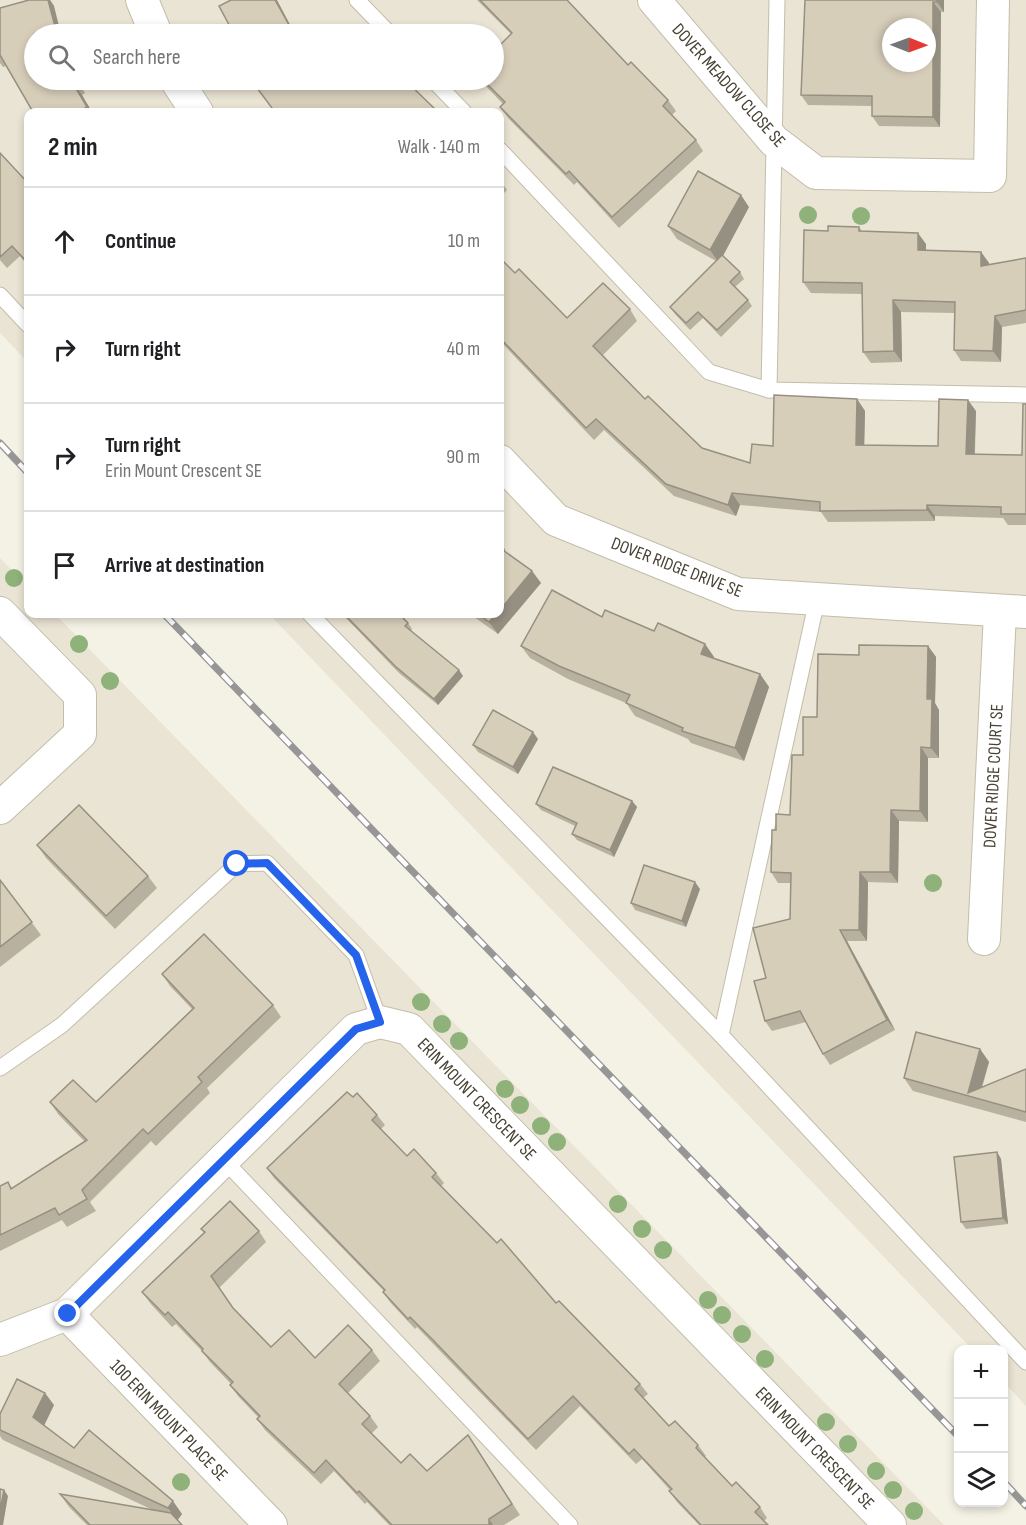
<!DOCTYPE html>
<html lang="en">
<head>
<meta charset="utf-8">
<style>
  :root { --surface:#fff; --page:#f2f2f2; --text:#202124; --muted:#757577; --line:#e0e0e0 }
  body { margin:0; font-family:"Sofia Sans Condensed",sans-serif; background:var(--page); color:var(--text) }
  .controls { position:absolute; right:18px; bottom:18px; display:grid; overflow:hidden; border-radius:12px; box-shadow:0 3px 9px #0003 }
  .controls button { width:54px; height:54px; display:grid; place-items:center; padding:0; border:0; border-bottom:2px solid var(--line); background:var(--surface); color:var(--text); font:30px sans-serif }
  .compass { position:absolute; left:882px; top:18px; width:54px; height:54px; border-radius:50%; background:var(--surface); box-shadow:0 3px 9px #0003; rotate:91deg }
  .stop { position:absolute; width:18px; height:18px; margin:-14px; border:4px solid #2563eb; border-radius:50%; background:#fff }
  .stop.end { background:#2563eb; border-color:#fff; box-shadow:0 2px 6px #0008 }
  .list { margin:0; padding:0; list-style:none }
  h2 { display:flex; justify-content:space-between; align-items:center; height:78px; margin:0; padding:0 24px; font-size:26px }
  h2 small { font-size:20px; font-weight:400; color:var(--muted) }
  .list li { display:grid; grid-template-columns:39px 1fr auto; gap:18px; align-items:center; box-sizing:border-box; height:108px; padding:0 24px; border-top:2px solid var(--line) }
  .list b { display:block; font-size:22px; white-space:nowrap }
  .list p { margin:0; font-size:20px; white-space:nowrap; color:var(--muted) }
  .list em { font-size:20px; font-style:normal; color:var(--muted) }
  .icon { flex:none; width:33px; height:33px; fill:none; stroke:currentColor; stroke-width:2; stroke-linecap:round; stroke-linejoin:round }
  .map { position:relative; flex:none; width:1026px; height:1525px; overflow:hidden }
  .search { position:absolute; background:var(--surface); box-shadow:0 3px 9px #0003; left:24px; top:24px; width:480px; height:66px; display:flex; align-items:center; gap:15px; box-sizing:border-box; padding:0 21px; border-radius:33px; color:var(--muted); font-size:22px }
  .panel { position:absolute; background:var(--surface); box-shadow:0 3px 9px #0003; left:24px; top:108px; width:480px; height:510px; border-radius:12px }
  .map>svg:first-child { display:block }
  .residential { fill:#e9e4d3; fill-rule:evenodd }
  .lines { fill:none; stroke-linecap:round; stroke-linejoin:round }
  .lane-casing { stroke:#c3bdaa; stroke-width:17 }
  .street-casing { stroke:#c3bdaa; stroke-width:34 }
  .lane { stroke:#fff; stroke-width:15 }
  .street { stroke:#fff; stroke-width:32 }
  .rail-casing { stroke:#969696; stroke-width:7 }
  .rail { stroke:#fff; stroke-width:4.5; stroke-dasharray:14; stroke-linecap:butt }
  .tree { fill:#8eb27a }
  .wall { fill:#b9b1a0 }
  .shaded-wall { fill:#969082 }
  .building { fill:#d7ceba; stroke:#969082; stroke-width:1.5; fill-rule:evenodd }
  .route { stroke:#2563eb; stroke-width:8 }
  .labels { text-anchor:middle; stroke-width:6; stroke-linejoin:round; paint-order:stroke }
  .street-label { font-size:18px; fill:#474234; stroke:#fff }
</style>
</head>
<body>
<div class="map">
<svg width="1026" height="1525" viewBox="0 0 1026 1525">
  <rect width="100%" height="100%" fill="#f4f1e5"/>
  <g class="residential">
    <path d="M0,0H1026V1406L1004,1382V1350L972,1349L269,614H500V112H28V362L0,333ZM891,27H927V63H891ZM34,34H494V80H34Z"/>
    <path d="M0,558L28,587V614H55L944,1525H0Z"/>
  </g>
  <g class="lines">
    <g class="lane-casing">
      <g id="lane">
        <path d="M357,0L390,34"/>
        <path d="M433,80L464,112"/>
        <path d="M500,150L709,372L769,390L1026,395"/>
        <path d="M0,295L28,325"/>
        <path d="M769,390L777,0"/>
        <path d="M310,614L721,1035L1026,1362"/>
        <path d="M721,1035L817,600"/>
        <path d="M0,1068L62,1025L237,864L267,863L356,955L380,1022"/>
        <path d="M223,1159L570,1525"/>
      </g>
    </g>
    <g class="street-casing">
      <g id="street">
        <path d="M142,0L156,34"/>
        <path d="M654,0L774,141L816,173L990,176L993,0"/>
        <path d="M176,80L197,112"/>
        <path d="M500,461L556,520L738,594L1026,612"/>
        <path d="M0,613L80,695V734L0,808"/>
        <path d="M984,939L1000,613"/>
        <path d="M67,1314L271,1525"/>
        <path d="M0,1340L67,1314L356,1029L380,1022L409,1029L890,1525"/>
      </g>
    </g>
    <use href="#lane" class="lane"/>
    <use href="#street" class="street"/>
    <g class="rail-casing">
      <g id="rail">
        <path d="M0,443L28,473"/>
        <path d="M164,614L958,1436"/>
        <path d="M1004,1482L1026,1506"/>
      </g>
    </g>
    <use href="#rail" class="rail"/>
  </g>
  <g class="tree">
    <circle cx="808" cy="215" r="9"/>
    <circle cx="861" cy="216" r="9"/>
    <circle cx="14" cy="578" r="9"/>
    <circle cx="79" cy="644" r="9"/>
    <circle cx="110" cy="681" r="9"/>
    <circle cx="933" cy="883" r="9"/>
    <circle cx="421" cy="1002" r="9"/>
    <circle cx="442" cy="1024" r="9"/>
    <circle cx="459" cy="1041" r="9"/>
    <circle cx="505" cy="1089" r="9"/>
    <circle cx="520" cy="1105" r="9"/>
    <circle cx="541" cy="1126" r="9"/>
    <circle cx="557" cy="1142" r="9"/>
    <circle cx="618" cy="1204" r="9"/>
    <circle cx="642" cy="1229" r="9"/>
    <circle cx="663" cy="1250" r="9"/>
    <circle cx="708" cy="1300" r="9"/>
    <circle cx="722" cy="1315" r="9"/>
    <circle cx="742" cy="1334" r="9"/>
    <circle cx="765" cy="1359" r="9"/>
    <circle cx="826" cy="1422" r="9"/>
    <circle cx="848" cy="1444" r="9"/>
    <circle cx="876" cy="1471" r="9"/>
    <circle cx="181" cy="1482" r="9"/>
    <circle cx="893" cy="1490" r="9"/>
    <circle cx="914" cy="1511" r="9"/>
  </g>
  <g class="wall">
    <path d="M29,0H50L54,6L34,34L77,80L85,93L82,95L92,112H33L6,66L3,67L0,63V8Z"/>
    <path d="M477,0H567L628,65L668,100L676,111L672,115L696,140L703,151L619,228L577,182L574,185L508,118L500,107L503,104L480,80H494L511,34Z"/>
    <path d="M805,0H944V12H941L940,127L879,126L872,116V106L808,105L801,95Z"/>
    <path d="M0,153L28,183V266L20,256L7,268L0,260Z"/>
    <path d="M500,180L507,190L500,197Z"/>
    <path d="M749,207L723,256L740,272L744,279L735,287L748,300L752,306L721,337L703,318L690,330L675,314L670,307L716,261L677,239L668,226Z"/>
    <path d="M859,227L862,231L926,244V250L981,252L989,263V265L1026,258V323L1002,327L1001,362L961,361L954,350L955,313L901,312L902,362L871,363L863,352L862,294L811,293L803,282L828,231Z"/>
    <path d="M500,258L515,273L567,318L630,309L637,321L603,355L645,399L702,448L750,463L773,446L857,399L865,411L864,445L938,446L976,411L975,454L1022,455L1026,404V525H1008L1003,518L935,516V521L828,522L821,512L740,505L736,516L674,496L604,430L594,440L500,341Z"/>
    <path d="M500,541L505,550L504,551L532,571L541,583L498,634L470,614H500Z"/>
    <path d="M342,614H399L408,623L412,629L411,631L463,676L438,705L399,673Z"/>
    <path d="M602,617L705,644L714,657V658L760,674L769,687L744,761L691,743L688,739L635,716L626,703L568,679L530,658L521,646Z"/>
    <path d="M928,646L936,657L935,703L939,710V758H928V822L899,821L898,883L868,882L867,941H847L895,1030L830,1065L823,1054L806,1022L772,1031L765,1021L766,978L790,919L791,883H778L771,872L776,830L790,815L803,755L817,717L859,655Z"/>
    <path d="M538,739L518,774L478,752L473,745Z"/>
    <path d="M632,801L637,807L614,857L577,840L572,834L575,826L541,810L536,804Z"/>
    <path d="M37,845L148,876L157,888L115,929L46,858Z"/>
    <path d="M0,880L41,935L0,967Z"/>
    <path d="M700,889L686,927L635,910L631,903Z"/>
    <path d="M162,974L273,1005L281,1017L207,1088L210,1093L156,1146L151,1141L90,1202L96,1211L67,1227L62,1220L0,1251V1186L8,1182L12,1188L85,1142L58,1114L50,1102H96L192,1009L170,986Z"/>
    <path d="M980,1049L989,1062L982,1088L1026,1069V1122L913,1091L904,1078Z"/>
    <path d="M353,1097L377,1115L385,1125L381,1129L407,1156L436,1173L444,1183L441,1186L556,1303L640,1384L648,1394L643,1398L669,1426L698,1445L706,1456L704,1457L732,1486L760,1507L767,1518L764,1521L768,1525H699L677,1502L669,1491L670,1490L642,1459L636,1464L580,1406L536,1450L441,1352L417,1327L415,1329L390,1302L383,1292L384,1291L274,1178L267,1168Z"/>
    <path d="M997,1152L1001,1159L1008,1224L966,1229L961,1222Z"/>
    <path d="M201,1229L259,1231L266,1242L219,1288L233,1308L271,1347L315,1358L372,1350L380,1361L348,1393L370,1416L378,1427L371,1434L401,1463L427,1471L475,1446L520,1515L504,1525H389L367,1502L365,1504L334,1471L321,1484L265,1430L257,1419L258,1417L238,1396L230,1385L231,1384L210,1362L202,1351L176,1324L172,1327L150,1303L142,1292L204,1233Z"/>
    <path d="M54,1405L44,1425L74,1448L182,1514L177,1520L182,1525H87L69,1507L60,1494L155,1511L3,1440L0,1436V1414Z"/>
  </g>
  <g class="shaded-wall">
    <path d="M48,0H50L54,6L61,34H57Z"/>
    <path d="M275,0H277L295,34H294Z"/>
    <path d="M937,0H944V12L937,2Z"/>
    <path d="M933,2L941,12L940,127L933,117Z"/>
    <path d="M74,85L82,95L92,112L87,107Z"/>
    <path d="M741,195L749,207L719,263L710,250Z"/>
    <path d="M918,233L926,244V261L918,250Z"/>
    <path d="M981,252L989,263L988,278L981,266Z"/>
    <path d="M893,300L901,312L902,362L894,351Z"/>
    <path d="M995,316L1002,327L1001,362L993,351Z"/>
    <path d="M857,399L865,411L864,456L856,445Z"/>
    <path d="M968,400L976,411L974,465L966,454Z"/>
    <path d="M732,493L740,505L736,516L728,505Z"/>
    <path d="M927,505L935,516V521L927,510Z"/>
    <path d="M500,541L505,550L500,555Z"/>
    <path d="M532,571L541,583L498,634L489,622L496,614H500V610Z"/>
    <path d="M705,644L714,657L710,666L701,654Z"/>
    <path d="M928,646L936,657L935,703L939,710V758L931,748L927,699Z"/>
    <path d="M459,670L463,676L438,705L434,699Z"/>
    <path d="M760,674L769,687L744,761L735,748Z"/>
    <path d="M533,732L538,739L518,774L513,767Z"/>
    <path d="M921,747L928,758V822L920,811Z"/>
    <path d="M632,801L637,807L614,857L610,850Z"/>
    <path d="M891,810L899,821L898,883L890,872Z"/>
    <path d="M860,872L868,882L867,941L859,930Z"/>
    <path d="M695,882L700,889L686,927L682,921Z"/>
    <path d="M840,930L847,941L895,1030L887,1020Z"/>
    <path d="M980,1049L989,1062L978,1099L968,1093Z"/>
    <path d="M997,1152L1001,1159L1008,1224L1003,1218Z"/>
    <path d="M45,1393L54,1405L42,1430L33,1417Z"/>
    <path d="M4,1490L8,1496L3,1525H0V1511Z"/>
    <path d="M173,1501L182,1514L177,1521L168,1508Z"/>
    <path d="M489,1519L493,1525H489Z"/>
  </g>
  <g class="building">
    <path d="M29,0H48L57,34H34V80H76L78,83L74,85L87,107L78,112H33L0,55V8Z"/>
    <path d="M231,0H275L294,34H234L219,6Z"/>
    <path d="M480,0H567L628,65L631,62L668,100L663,106L696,140L612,217L569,171L566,174L500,107L505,102L483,80H494V51L512,33Z"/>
    <path d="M805,0H937V2H933V117L872,116V96L801,95ZM891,27H927V63H891Z"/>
    <path d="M352,26L360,34H344Z"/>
    <path d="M251,80H405L438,112H275Z"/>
    <path d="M0,153L28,183V263L12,246L0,257Z"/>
    <path d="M698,171L741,195L710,250L668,226Z"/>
    <path d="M828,226L859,227V231L918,233V250L981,252V266L1026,258V310L995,316L993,351L954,350L955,302L893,300L894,351L863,352L862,283L803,282L804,230L828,231Z"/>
    <path d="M722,255L740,272L730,282L748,300L717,330L698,312L686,323L670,307Z"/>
    <path d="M500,258L515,273L519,269L567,318L603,283L630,309L593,346L645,399L648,396L702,448L750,463L752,444L773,446L774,395L857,399L856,445L938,446L939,399L968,400L966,454L1022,455L1023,404H1026V514H1001V507L927,505V510L820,511V502L732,493L728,505L666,484L596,419L586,428L500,338Z"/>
    <path d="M500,548L532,571L500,610Z"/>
    <path d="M552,590L602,617L605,610L654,631L658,623L705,644L701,654L760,674L735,748L682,731L683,728L626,703L630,695L559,666L521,646Z"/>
    <path d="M344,614H399L408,623L405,626L459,670L434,699L395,666Z"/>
    <path d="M478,614H496L489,622Z"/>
    <path d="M859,645L928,646L927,699H932L931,748L921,747L920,811L891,810L890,872H860L859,930H840L887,1020L823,1054L800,1011L765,1021L754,981L766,978L753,928L790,919L791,873L771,872L772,830H776V814L790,815L792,755H803V717H817L818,654L859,655Z"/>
    <path d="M493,710L533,732L513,767L473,745Z"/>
    <path d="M553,767L632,801L610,850L572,834L577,823L536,804Z"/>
    <path d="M79,805L148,876L106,916L37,845Z"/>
    <path d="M644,865L695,882L682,921L631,903Z"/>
    <path d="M0,880L32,922L0,947Z"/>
    <path d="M204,934L273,1005L198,1077L202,1082L148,1134L143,1129L82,1190L87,1199L59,1215L55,1208L0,1235V1186L8,1182L11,1189L87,1140L50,1102L73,1080L96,1102L194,1008L162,974Z"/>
    <path d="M916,1032L980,1049L968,1093L1026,1069V1112L904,1078Z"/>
    <path d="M347,1092L353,1097L357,1093L377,1115L372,1120L407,1156L414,1149L436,1173L432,1177L497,1243L501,1239L556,1303L559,1301L640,1384L635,1389L669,1426L675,1421L698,1445L696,1448L732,1486L736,1482L760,1507L755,1512L768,1525H701L669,1491L672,1489L634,1449L629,1454L573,1396L528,1439L434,1341L410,1317L408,1319L383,1292L385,1290L267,1168Z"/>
    <path d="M997,1152L1003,1218L961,1222L954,1157Z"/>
    <path d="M230,1201L259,1231L211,1276L233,1308L271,1347L289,1330L315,1358L348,1325L372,1350L339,1384L370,1416L362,1424L401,1463L410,1454L427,1471L468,1435L512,1504L489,1519V1525H392L359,1491L357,1493L326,1460L314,1473L257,1419L260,1416L230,1385L233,1382L202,1351L203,1349L168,1312L165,1315L142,1292L205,1232L201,1229Z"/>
    <path d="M17,1379L45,1393L33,1417L74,1448L89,1430L173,1501L168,1508L0,1430V1414Z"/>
    <path d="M0,1489L4,1490L0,1511Z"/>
    <path d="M60,1494L171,1513L182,1525H90Z"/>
  </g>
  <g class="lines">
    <path class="route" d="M68,1314L356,1029L380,1022L356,955L267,863L237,864"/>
  </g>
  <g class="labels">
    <g class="street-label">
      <text transform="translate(729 85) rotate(48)" y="6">DOVER MEADOW CLOSE SE</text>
      <text transform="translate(677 567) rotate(21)" y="6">DOVER RIDGE DRIVE SE</text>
      <text transform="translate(993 776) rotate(-87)" y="6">DOVER RIDGE COURT SE</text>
      <text transform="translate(477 1099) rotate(46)" y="6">ERIN MOUNT CRESCENT SE</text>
      <text transform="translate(169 1420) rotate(46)" y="6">100 ERIN MOUNT PLACE SE</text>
      <text transform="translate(815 1448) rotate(46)" y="6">ERIN MOUNT CRESCENT SE</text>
    </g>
  </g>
</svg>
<div class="controls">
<button>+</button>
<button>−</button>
<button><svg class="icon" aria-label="layers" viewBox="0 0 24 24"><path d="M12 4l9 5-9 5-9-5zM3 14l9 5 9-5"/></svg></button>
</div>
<svg class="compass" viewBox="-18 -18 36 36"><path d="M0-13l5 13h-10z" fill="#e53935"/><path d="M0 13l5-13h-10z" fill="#757577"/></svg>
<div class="stop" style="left:237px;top:864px"></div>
<div class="stop end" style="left:68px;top:1314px"></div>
<div class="search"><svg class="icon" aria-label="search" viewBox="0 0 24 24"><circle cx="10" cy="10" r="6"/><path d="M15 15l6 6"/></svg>Search here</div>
<section class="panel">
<h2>2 min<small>Walk · 140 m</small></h2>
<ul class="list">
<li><svg class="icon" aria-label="ahead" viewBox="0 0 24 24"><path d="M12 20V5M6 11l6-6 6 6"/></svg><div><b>Continue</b></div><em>10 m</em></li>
<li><svg class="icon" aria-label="right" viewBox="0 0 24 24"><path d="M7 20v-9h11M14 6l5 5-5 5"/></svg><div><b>Turn right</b></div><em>40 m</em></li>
<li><svg class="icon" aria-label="right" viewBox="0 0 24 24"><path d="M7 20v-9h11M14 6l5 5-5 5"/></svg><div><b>Turn right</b><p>Erin Mount Crescent SE</p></div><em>90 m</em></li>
<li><svg class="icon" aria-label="arrive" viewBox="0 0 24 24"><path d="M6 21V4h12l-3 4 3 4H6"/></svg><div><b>Arrive at destination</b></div></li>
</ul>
</section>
</div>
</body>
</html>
